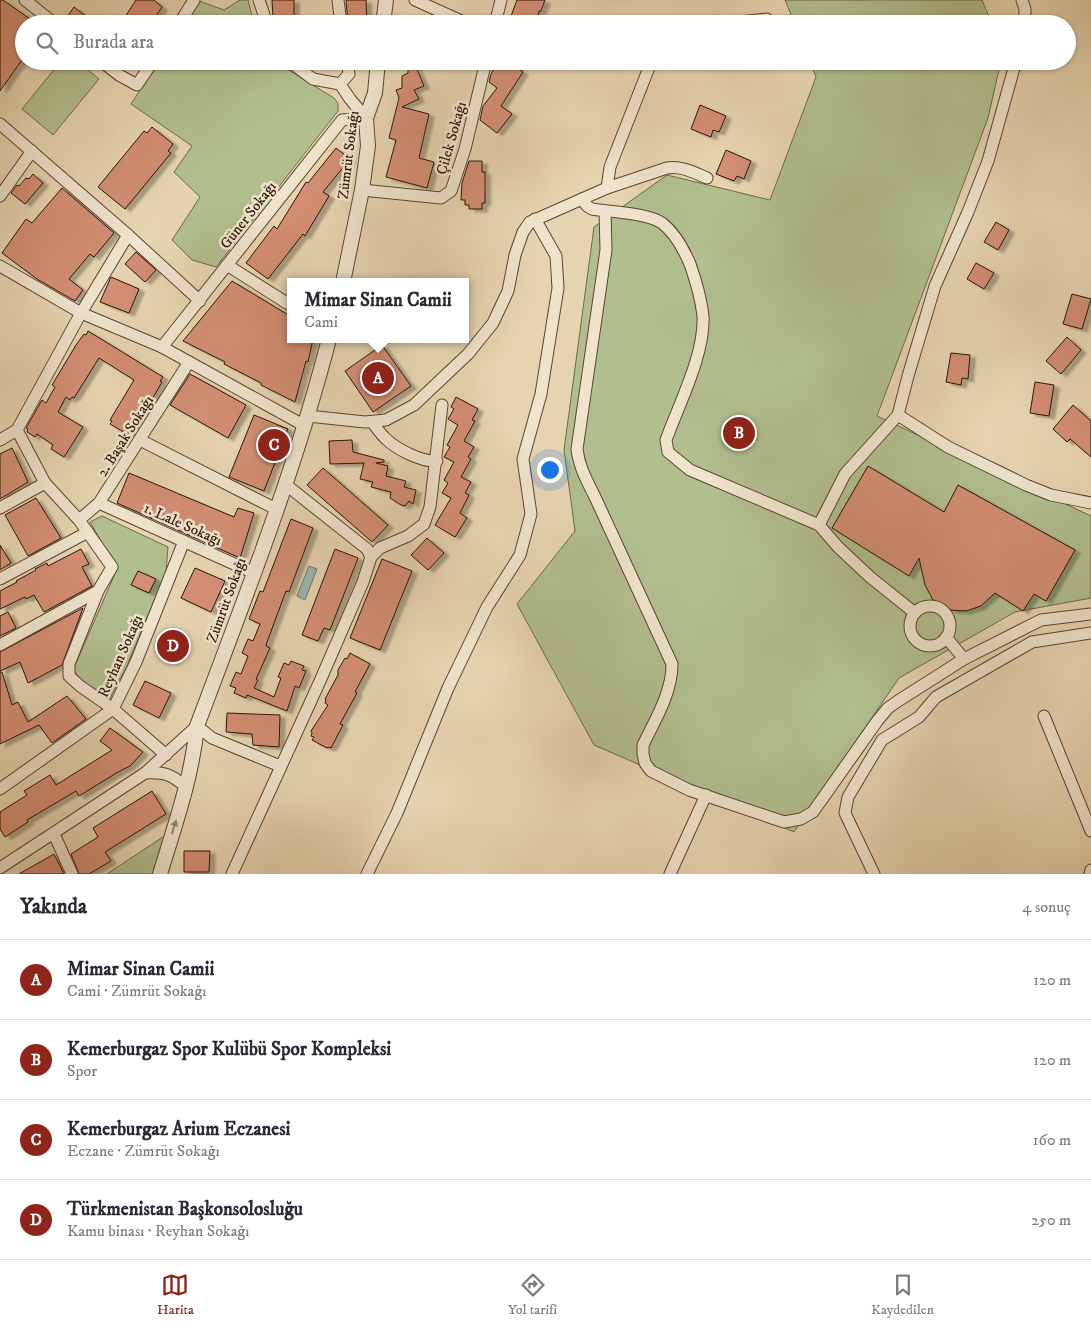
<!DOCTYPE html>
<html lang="tr">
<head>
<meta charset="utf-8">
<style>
  :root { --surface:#fff; --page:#f7f7f7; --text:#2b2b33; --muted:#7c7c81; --line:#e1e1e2; --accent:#8f2418 }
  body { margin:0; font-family:"IM FELL DW Pica",serif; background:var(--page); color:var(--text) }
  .you { position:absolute; left:549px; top:469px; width:18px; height:18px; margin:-12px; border:4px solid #fff; border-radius:50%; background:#1a73e8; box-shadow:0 0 0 8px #1a73e833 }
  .badge { display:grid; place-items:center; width:32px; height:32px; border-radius:50%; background:var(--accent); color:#fff; font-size:16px; font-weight:700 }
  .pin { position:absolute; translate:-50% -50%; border:2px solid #fff; box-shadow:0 1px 5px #0006 }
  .popup { position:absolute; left:287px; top:278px; width:182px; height:65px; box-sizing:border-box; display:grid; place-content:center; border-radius:0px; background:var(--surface); filter:drop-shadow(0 1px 4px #0005); font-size:16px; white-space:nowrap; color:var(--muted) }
  .popup b { font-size:19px; color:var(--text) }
  .popup::after { content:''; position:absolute; left:50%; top:100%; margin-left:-10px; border:10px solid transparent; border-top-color:var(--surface) }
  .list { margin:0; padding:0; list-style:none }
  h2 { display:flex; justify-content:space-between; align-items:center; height:65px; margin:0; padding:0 20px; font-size:21px }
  h2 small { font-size:16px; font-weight:400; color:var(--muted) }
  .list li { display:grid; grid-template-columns:32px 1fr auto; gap:15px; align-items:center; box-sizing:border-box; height:80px; padding:0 20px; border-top:1px solid var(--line) }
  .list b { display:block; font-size:19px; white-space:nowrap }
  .list p { margin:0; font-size:16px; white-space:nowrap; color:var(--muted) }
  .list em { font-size:16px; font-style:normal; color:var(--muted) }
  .icon { flex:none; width:28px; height:28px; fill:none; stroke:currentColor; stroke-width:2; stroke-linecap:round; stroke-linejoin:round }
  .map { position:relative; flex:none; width:1091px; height:874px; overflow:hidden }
  .search { position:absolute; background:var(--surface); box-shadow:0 1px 4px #0004; left:15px; right:15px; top:15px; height:55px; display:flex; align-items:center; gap:12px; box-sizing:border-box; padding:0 18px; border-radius:28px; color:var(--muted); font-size:19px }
  .sheet { height:385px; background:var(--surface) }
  nav { display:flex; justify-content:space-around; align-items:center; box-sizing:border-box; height:70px; border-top:1px solid var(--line); background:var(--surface); font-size:14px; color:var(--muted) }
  nav a { display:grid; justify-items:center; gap:2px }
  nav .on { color:var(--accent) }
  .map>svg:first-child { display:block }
  .green { fill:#b1be8e; stroke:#706a4a }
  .water { fill:#98b7b3; stroke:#6e766e }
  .building { fill:#d38e73; stroke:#2e1506; filter:url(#shadow) }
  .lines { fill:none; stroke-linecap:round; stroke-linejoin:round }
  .minor-casing { stroke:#5c4530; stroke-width:13 }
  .tertiary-casing { stroke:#5c4530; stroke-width:16 }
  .minor { stroke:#efe3cc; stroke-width:11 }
  .tertiary { stroke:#efe3cc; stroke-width:14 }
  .oneway { fill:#988673 }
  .labels { text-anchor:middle; stroke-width:5; stroke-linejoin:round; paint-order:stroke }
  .street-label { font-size:15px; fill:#2e1506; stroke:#efe3cc }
</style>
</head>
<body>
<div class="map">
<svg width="1091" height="874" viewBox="0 0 1091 874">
  <defs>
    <filter id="shadow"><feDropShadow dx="5.5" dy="3" stdDeviation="1" flood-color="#0004"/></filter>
  </defs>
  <rect width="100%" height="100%" fill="#e6d4b0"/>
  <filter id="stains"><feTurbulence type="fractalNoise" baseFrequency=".004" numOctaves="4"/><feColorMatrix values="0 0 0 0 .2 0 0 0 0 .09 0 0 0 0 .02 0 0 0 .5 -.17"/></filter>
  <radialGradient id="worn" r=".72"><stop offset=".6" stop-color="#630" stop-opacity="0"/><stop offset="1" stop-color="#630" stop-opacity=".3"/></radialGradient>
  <g class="green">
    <path d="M240,0H248L254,24H184L199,1L224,10Z"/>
    <path d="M785,0H982L992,24H795Z"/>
    <path d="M61,61H77L99,79L53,135L22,109Z"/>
    <path d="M159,61H274L334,98L338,103V111L216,267L192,260L172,240L200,197L174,172L192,146L131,104Z"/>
    <path d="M810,61H1001L988,118L877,416L1091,516V598L1015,612L899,678L794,832L594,745L517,604L575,531L564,450L594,227L667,175L770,200L816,77Z"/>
    <path d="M102,516L168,547L166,572L126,668L109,700L85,684L73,670L117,569L90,522Z"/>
    <path d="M166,835L153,874H107Z"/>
  </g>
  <path class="water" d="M309,566L317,569L305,600L297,596Z"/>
  <g class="building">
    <path d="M0,0H3L37,24H24V57L0,91Z"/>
    <path d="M136,0H154L162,7L151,24H138L125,17Z"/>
    <path d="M272,0H294V19L273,18Z"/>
    <path d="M346,0H366L367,24H348Z"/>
    <path d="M517,0H545L541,11H539L537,24H508Z"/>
    <path d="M74,7L96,24H62Z"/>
    <path d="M498,61H506L523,72L501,106L512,114L497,133L480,120L483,106L497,88L489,82L491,74Z"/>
    <path d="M416,67L424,86L414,90L419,99L402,107L429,114L419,158L434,162L427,188L386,177L396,140L389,138L399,98L396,90L402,88V76L408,73V69Z"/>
    <path d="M700,105L726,116L719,132L713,130L711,137L691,129Z"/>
    <path d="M152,127L173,144L168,151L171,153L125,209L98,187L144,131L147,133Z"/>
    <path d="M336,148L350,159L323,192L329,196L305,236L303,234L268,279L246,263L274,226L277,229L306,182L308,183Z"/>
    <path d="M726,150L751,161L744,179L737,176L734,181L716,174Z"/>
    <path d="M469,161H482V172H485V203H482V209H469V205H465V200H461L462,183Z"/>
    <path d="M33,174L43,183L25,204L11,193L17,185L19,186L26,178L29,179Z"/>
    <path d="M62,188L114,233L94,257L90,254L69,279L83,290L75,301L37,279L2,253L26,219L32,223Z"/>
    <path d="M996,222L1009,230L998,250L984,242Z"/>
    <path d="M136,252L156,270L145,282L125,264Z"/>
    <path d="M976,263L994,273L984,289L967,279Z"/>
    <path d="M111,277L139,289L129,313L100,302Z"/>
    <path d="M232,281L290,316V339H313L308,362L306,361L295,402L261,385V383L224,364L225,362L183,341Z"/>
    <path d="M1072,294L1091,299L1082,329L1063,324Z"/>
    <path d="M88,331L163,377L160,381L162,382L132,434L128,432L127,434L110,424L112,421L110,420L134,380L99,358L74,398L72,397L70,400L66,397L58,412L83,427L64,457L51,449L53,445L37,434L35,437L27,432L28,429L26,428L42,400L46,403L55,387L52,385L76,345L84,334L86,335Z"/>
    <path d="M1067,337L1081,350L1061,374L1046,361Z"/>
    <path d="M382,345L411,386L373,412L345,371Z"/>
    <path d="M951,353L970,355L968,379L962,378L961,385L946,382Z"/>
    <path d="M190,374L246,405L228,438L170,405Z"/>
    <path d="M1035,382L1054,385L1049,416L1030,413Z"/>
    <path d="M456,397L478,409L472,420L475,421L464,441L474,447L468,457L471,459L461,477L471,482L465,493L469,495L460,513L467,518L455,537L435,525L451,498L442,493L448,483L444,480L454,462L444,457L450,447L447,445L458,425L448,419L454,409L451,407Z"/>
    <path d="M1073,405L1091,421V457L1070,439L1067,442L1053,429Z"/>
    <path d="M254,415L288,429L264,491L229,477Z"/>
    <path d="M352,440L353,452L384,460V462L376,463L388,466L386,476L406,481L404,487L416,490L413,504L409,501L405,506L401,505L390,498L391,492L371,487L373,482L360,479L364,463L330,464L329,441Z"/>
    <path d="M12,448L28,482L0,499V454Z"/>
    <path d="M868,466L944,512L958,485L1075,550L1046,601L1034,594L1023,611L995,593L981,606L966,611L951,610L933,600L925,585L919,558L909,576L832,528Z"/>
    <path d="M323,468L388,525L372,542L307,485Z"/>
    <path d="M129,473L234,517L238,508L254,513L240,558L117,503Z"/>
    <path d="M36,498L61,538L28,556L5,515Z"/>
    <path d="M291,519L313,528L289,592L286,591L267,642L266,646L270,648L256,679L258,680L254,688L274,697L281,678L278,677L284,663L289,665L291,661L304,666L302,670L306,671L299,688L295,686L287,711L247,695L246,698L234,693L236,688L230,686L236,672L241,674L248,656L242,653L248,639L253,641L260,624L249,619L260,591L263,592Z"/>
    <path d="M427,538L444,553L428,570L411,555Z"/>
    <path d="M0,545L11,563L0,570Z"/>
    <path d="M81,549L89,564L82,567L92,586L44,612L34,595L26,599L25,597L0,609V591L17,582L16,581L36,570L35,569L47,563L48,566Z"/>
    <path d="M335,549L358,558L330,630L324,628L318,641L302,635Z"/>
    <path d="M382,559L412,571L380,650L350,638Z"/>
    <path d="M195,568L225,581L211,612L181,598Z"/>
    <path d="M138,571L156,579L149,593L131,585Z"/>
    <path d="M83,608L62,665L28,683L20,662L0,671V652Z"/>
    <path d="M8,612L16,628L0,636V616Z"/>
    <path d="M350,653L370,664L355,692L357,693L340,724L343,725L331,748L328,747L327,748L312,740L314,737L311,736L312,733L311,731L328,705L325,703L326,700L325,699L338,675V670L345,658L347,659Z"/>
    <path d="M0,672H2L12,705L18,702L28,722L67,696L86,719L52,743L39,725L0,744Z"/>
    <path d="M145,681L171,693L159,718L133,705Z"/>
    <path d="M227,713L280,715L279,747L253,745L252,734L226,732Z"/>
    <path d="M110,728L143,752L130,766L118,772L79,796L76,791L27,820L28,822L5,837L0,829V812L27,795L24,791L50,775L56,785L112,750L100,741Z"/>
    <path d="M152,791L166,814L105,852L111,861L89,874H79L71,854L98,837L93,828Z"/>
    <path d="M184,851H210L209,872H184Z"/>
    <path d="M54,854L64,874H19Z"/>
  </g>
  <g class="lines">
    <g class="minor-casing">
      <g id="minor">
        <path d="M25,0L55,24"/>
        <path d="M259,0L267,24"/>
        <path d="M338,0L341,24"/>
        <path d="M415,0L468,24"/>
        <path d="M1022,0L1025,9V24"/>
        <path d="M179,24L194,0"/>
        <path d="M495,24L501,0"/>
        <path d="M722,24L767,19"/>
        <path d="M101,61L119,75L137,85L153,61"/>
        <path d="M289,61L313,79L340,84L350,99L366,118"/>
        <path d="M340,84L349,74L347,61"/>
        <path d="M0,124L128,235L200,301"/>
        <path d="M607,188L610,167L650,65L653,61"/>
        <path d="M362,190L441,198L451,191L465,149L486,61"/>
        <path d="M0,196L32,151"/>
        <path d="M582,199L587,206L592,209C610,212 648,213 662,223C675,233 684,250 690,264C696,281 701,298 703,316C705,354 679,404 666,440L668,452L690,470L819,525L838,547L870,577L915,613"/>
        <path d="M605,211L606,250L577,449C579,467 587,481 595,497L672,664C672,693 655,720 643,745V754L645,763L651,771L689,790L784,822L801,819L813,812L878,720L888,708L898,701L964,659L1031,625L1041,620L1091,614"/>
        <path d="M227,265L290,305"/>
        <path d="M0,266L81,313L162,347L305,426"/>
        <path d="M162,347L342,120L366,118"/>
        <path d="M898,415L948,447L1026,485L1051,495L1091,503"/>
        <path d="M308,416L365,422L386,420L414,405L468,354L493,323L508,291L515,255L523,232L530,222L607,188L667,168C682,166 693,172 707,178"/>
        <path d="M372,422C376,427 380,433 385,438C396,449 421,462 437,461"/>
        <path d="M0,440L17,430L81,313L128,235"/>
        <path d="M140,440L276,509"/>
        <path d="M99,503L254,573"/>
        <path d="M0,508L45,483"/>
        <path d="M79,520L99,503L189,362"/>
        <path d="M819,525L845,474L898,415L908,376L935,286L968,212L988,161L1016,61"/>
        <path d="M371,557L380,548L408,536L424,524L430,507L442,405"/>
        <path d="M0,579L88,532"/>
        <path d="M98,591L69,664V676L80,686L113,709L166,755"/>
        <circle cx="930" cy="626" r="20"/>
        <path d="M946,637L964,659"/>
        <path d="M0,645L98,591L112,567L79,520L45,483L17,430"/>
        <path d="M1044,716L1091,831"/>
        <path d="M145,773C165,772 171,774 186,787"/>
        <path d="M0,789L113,709L136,662L184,541"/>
        <path d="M54,834L72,874"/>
        <path d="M0,868L145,773L197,726L212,738L280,766"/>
        <path d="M232,874L320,681L363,582L371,557L367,549L285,484"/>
        <path d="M367,874L397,813L448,688L487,607L520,555L531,514L523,459L541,394L558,288L556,256L535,219"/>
        <path d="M670,874L706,795"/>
        <path d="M874,874L845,813L848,797L882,740L919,717L936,697L1032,642L1091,633"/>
        <path d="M1090,874L1091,870"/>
      </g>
    </g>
    <g class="tertiary-casing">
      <g id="tertiary">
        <path d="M383,24L386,0"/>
        <path d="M343,282L362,190L368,146L366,118L375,93L378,61"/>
        <path d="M160,874C175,825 192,777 197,726C245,598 295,471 329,339"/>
      </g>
    </g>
    <use href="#minor" class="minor"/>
    <use href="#tertiary" class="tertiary"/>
  </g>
  <defs><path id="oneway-solid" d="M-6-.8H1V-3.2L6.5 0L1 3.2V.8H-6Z" transform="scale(1.25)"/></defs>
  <use class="oneway" href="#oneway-solid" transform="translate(174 827) rotate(-73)"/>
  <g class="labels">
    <g class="street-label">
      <text transform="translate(451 138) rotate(-74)" y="5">Çilek Sokağı</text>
      <text transform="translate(348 155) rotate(-83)" y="5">Zümrüt Sokağı</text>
      <text transform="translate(248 215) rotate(-52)" y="5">Güner Sokağı</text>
      <text transform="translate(125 436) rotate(-58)" y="5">2. Başak Sokağı</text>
      <text transform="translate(183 524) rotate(24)" y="5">1. Lale Sokağı</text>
      <text transform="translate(226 600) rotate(-70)" y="5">Zümrüt Sokağı</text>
      <text transform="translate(120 656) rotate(-66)" y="5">Reyhan Sokağı</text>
    </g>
  </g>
  <rect width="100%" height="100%" filter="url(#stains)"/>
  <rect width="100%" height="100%" fill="url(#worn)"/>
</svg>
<div class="you"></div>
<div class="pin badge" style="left:378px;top:378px">A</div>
<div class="popup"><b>Mimar Sinan Camii</b>Cami</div>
<div class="pin badge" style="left:739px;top:433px">B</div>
<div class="pin badge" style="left:274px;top:445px">C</div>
<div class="pin badge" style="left:173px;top:646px">D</div>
<div class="search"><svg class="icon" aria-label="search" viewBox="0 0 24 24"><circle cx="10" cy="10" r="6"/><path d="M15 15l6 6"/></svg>Burada ara</div>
</div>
<section class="sheet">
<h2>Yakında<small>4 sonuç</small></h2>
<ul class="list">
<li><span class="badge">A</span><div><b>Mimar Sinan Camii</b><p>Cami · Zümrüt Sokağı</p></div><em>120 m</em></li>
<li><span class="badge">B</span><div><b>Kemerburgaz Spor Kulübü Spor Kompleksi</b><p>Spor</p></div><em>120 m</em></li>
<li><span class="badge">C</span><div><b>Kemerburgaz Arium Eczanesi</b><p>Eczane · Zümrüt Sokağı</p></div><em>160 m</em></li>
<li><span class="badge">D</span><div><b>Türkmenistan Başkonsolosluğu</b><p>Kamu binası · Reyhan Sokağı</p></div><em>250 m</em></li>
</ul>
</section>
<nav>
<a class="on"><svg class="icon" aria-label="map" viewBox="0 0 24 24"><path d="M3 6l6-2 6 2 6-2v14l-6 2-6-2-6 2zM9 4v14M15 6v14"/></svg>Harita</a>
<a><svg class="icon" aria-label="directions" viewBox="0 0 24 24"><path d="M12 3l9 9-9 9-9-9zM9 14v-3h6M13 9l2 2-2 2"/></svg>Yol tarifi</a>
<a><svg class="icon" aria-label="saved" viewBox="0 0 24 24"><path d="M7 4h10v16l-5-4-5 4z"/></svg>Kaydedilen</a>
</nav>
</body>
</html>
